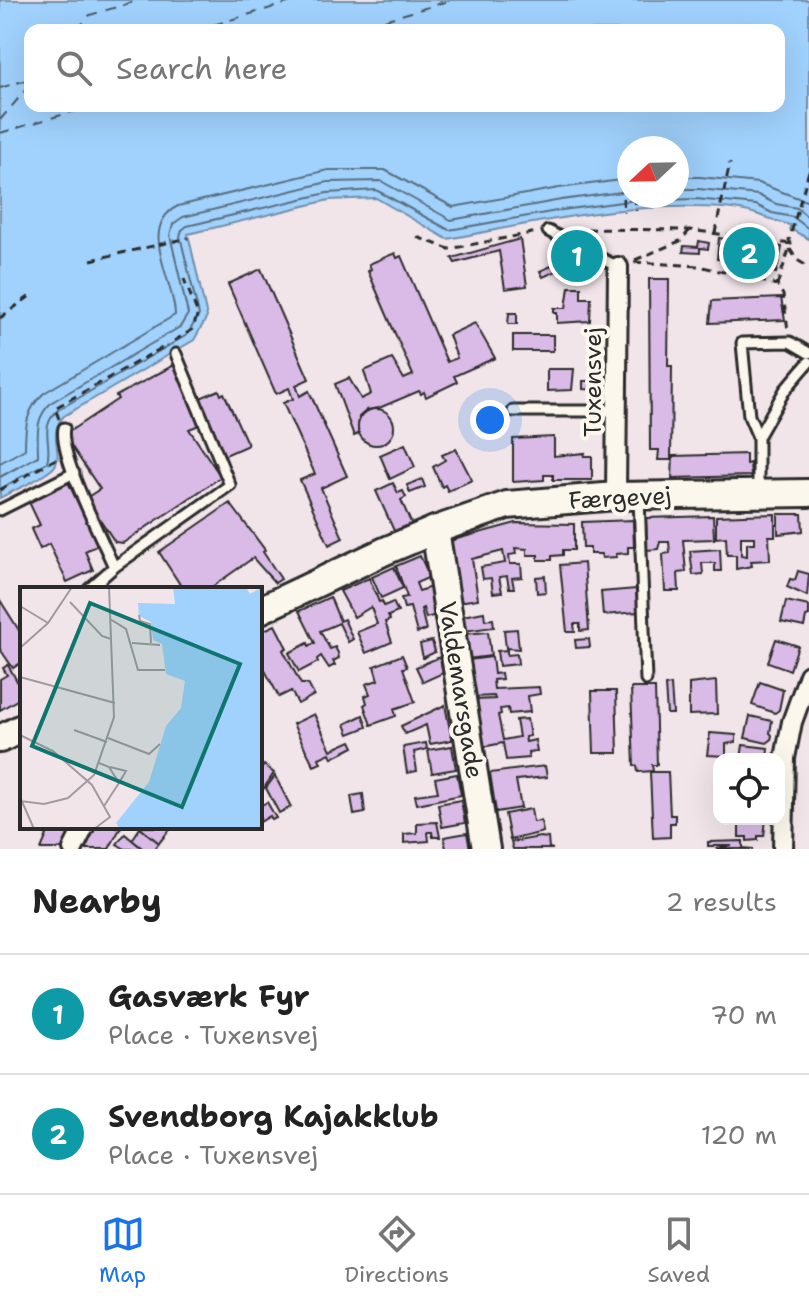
<!DOCTYPE html>
<html lang="en">
<head>
<meta charset="utf-8">
<style>
  :root { --surface:#fff; --page:#f2f2f2; --text:#222; --muted:#767676; --line:#e0e0e0; --accent:#1a73e8 }
  body { margin:0; font-family:"Shantell Sans",sans-serif; background:var(--page); color:var(--text) }
  .controls { position:absolute; right:24px; bottom:24px; display:grid; overflow:hidden; border-radius:16px; box-shadow:0 8px 32px #0002 }
  .controls button { width:72px; height:72px; display:grid; place-items:center; padding:0; border:0; border-bottom:2px solid var(--line); background:var(--surface); color:var(--text); font:40px sans-serif }
  .compass { position:absolute; left:617px; top:136px; width:72px; height:72px; border-radius:50%; background:var(--surface); box-shadow:0 8px 32px #0002; rotate:248deg }
  .you { position:absolute; left:490px; top:420px; width:28px; height:28px; margin:-20px; border:6px solid #fff; border-radius:50%; background:#1a73e8; box-shadow:0 0 0 12px #1a73e833 }
  .badge { display:grid; place-items:center; width:52px; height:52px; border-radius:50%; background:var(--accent); color:#fff; font-size:26px; font-weight:700 }
  .pin { position:absolute; translate:-50% -50%; border:4px solid #fff; box-shadow:0 2px 8px #0006 }
  .list { margin:0; padding:0; list-style:none }
  h2 { display:flex; justify-content:space-between; align-items:center; height:104px; margin:0; padding:0 32px; font-size:34px }
  h2 small { font-size:26px; font-weight:400; color:var(--muted) }
  .list li { display:grid; grid-template-columns:52px 1fr auto; gap:24px; align-items:center; box-sizing:border-box; height:120px; padding:0 32px; border-top:2px solid var(--line) }
  .list b { display:block; font-size:30px; white-space:nowrap }
  .list p { margin:0; font-size:26px; white-space:nowrap; color:var(--muted) }
  .list em { font-size:26px; font-style:normal; color:var(--muted) }
  .icon { flex:none; width:44px; height:44px; fill:none; stroke:currentColor; stroke-width:2; stroke-linecap:round; stroke-linejoin:round }
  .map { position:relative; flex:none; width:809px; height:849px; overflow:hidden }
  .search { position:absolute; background:var(--surface); box-shadow:0 8px 32px #0002; left:24px; right:24px; top:24px; height:88px; display:flex; align-items:center; gap:20px; box-sizing:border-box; padding:0 28px; border-radius:16px; color:var(--muted); font-size:30px }
  .sheet { height:344px; background:var(--surface) }
  nav { display:flex; justify-content:space-around; align-items:center; box-sizing:border-box; height:112px; border-top:2px solid var(--line); background:var(--surface); font-size:22px; color:var(--muted) }
  nav a { display:grid; justify-items:center; gap:4px }
  nav .on { color:var(--accent) }
  .map>svg:first-child { display:block }
  .water { fill:#a0d2fd; stroke:#718fa9; stroke-width:2; fill-rule:evenodd }
  .lines { fill:none; stroke-linecap:round; stroke-linejoin:round }
  .shore { stroke:#5a6e7f; stroke-width:2 }
  .ferry { stroke:#485560; stroke-width:2; stroke-dasharray:10 8; stroke-linecap:butt }
  .building { fill:#dabbe7; stroke:#2b2b2b; stroke-width:2; fill-rule:evenodd }
  .lane-casing { stroke:#2b2b2b; stroke-width:15 }
  .street-casing { stroke:#2b2b2b; stroke-width:24 }
  .secondary-casing { stroke:#2b2b2b; stroke-width:32 }
  .path { stroke:#2b2b2b; stroke-width:3; stroke-dasharray:8 6; stroke-linecap:butt }
  .lane { stroke:#fbf7ec; stroke-width:9 }
  .street { stroke:#fbf7ec; stroke-width:18 }
  .secondary { stroke:#fbf7ec; stroke-width:26 }
  .labels { text-anchor:middle; stroke-width:8; stroke-linejoin:round; paint-order:stroke }
  .street-label { font-size:24px; fill:#2b2b2b; stroke:#fbf7ec }
  .inset-river { fill:none; stroke:#a0d2fd; stroke-width:4 }
  .inset-road { fill:none; stroke:#a29b9e; stroke-width:2 }
  .view { fill:#0f766e; fill-opacity:0.15; stroke:#0f766e; stroke-width:4 }
  .inset-edge { fill:none; stroke:#2b2b2b; stroke-width:4 }
</style>
</head>
<body>
<div class="map">
<svg width="809" height="849" viewBox="0 0 809 849">
  <rect width="100%" height="100%" fill="#f1e5ea"/>
  <filter id="ink" filterUnits="userSpaceOnUse"><feTurbulence type="fractalNoise" baseFrequency=".0125" numOctaves="2"/><feDisplacementMap in="SourceGraphic" scale="16" xChannelSelector="R" yChannelSelector="G"/><feConvolveMatrix kernelMatrix="1 2 1 2 8 2 1 2 1" color-interpolation-filters="sRGB"/></filter>
  <g filter="url(#ink)">
    <path class="water" d="M0,0H809V239L790,229V225C778,222 768,218 756,214C739,208 713,207 695,207C612,205 529,224 447,239L376,198L329,200L188,234L207,317L194,340L64,416C45,434 67,456 52,469C38,481 16,489 0,498ZM30,30H779V106H30ZM629,148H677V196H629Z"/>
    <g class="lines">
      <g class="shore">
        <path d="M677,177H700L758,183L809,202"/>
        <path d="M677,189H699L758,195L776,204L797,208L809,218"/>
        <path d="M0,463L25,449C25,427 26,409 44,393L175,315C175,282 136,227 178,206L328,170H385L453,207L559,188L629,179"/>
        <path d="M0,477L38,456C38,435 34,418 52,402L180,327L188,314L170,235L173,224L183,217L328,182L381,181L451,220L561,200L629,191"/>
        <path d="M0,489L47,462C53,442 38,428 58,410L187,335L199,315L180,236L182,230L187,226L327,193L376,190L449,230L562,210L629,201L696,199L756,205L772,213L793,217L809,229"/>
      </g>
      <g class="ferry">
        <path d="M77,30L90,15L140,0"/>
        <path d="M196,30L298,0"/>
        <path d="M350,30L452,0"/>
        <path d="M0,88L30,79"/>
        <path d="M0,120L30,85"/>
        <path d="M0,133L92,106"/>
      </g>
    </g>
    <g class="building">
      <path d="M719,238L755,244L760,242L782,247L776,273L754,268L752,265L717,259Z"/>
      <path d="M520,239L527,286L505,289L499,251L455,263L452,258Z"/>
      <path d="M699,241L709,243L708,249L700,248V253L683,252L684,246L698,247Z"/>
      <path d="M395,253L397,258L401,256L447,362L457,358L449,335L475,323L495,358L454,376L457,382L426,397L424,392L421,394L419,391L379,408L367,410L359,417L358,434L354,436L335,384L349,378L361,399L371,394L364,371L392,359L404,379L413,375L368,271L371,269L369,264Z"/>
      <path d="M558,263L561,269L543,277L540,271Z"/>
      <path d="M261,269L309,379L296,385L300,396L309,391L347,476L321,488L343,538L329,545L300,480L315,474L283,403L293,399L289,388L276,394L228,284Z"/>
      <path d="M649,279H669L668,366H672L671,460H658L659,450H650Z"/>
      <path d="M569,287H581V298H591L590,321L557,323V313H554V308H566Z"/>
      <path d="M781,298L785,320L710,323L712,301Z"/>
      <path d="M509,313H517V324H508Z"/>
      <rect x="513" y="335" width="40" height="16"/>
      <path d="M176,364L202,424L189,429L221,477L123,543L115,542L86,498L100,489L64,435L118,399L116,396Z"/>
      <path d="M547,369H574L572,390L547,391Z"/>
      <path d="M583,381H602V390L583,389Z"/>
      <path d="M219,390L221,395L224,393L248,445L221,457L197,406L202,404L200,398Z"/>
      <circle cx="376" cy="427" r="18"/>
      <path d="M554,437V456L585,453L584,456H592V480H553V475H544V480L513,482V439Z"/>
      <path d="M405,444L415,467L390,479L380,455Z"/>
      <path d="M456,449L472,480L448,491L445,485L442,487L433,467L445,460L442,455Z"/>
      <path d="M746,454V464L750,463L751,476L672,478L673,456Z"/>
      <path d="M422,479L425,487L410,493L407,485Z"/>
      <path d="M68,482L98,545L85,551L93,570L67,582L49,544L40,549L31,529L40,525L28,500Z"/>
      <path d="M393,483L398,493L403,491L406,497L401,500L412,525L395,533L376,491Z"/>
      <path d="M230,503L265,550L263,552L281,579L275,583L253,558L209,589H183L159,552Z"/>
      <path d="M775,514V536H769L770,560L751,561L752,566L736,569V555H727L726,537L716,538V516ZM741,537H755V543H747V556L741,555Z"/>
      <path d="M778,514H802L803,531L778,534Z"/>
      <path d="M713,516L714,539L683,540L686,572L678,573L679,591H665L663,554L670,553L669,542H660L658,549L647,550L646,518Z"/>
      <path d="M633,520L634,547H628V553L616,554V557L602,558L601,554H590V548H583L582,522Z"/>
      <path d="M516,523L574,524V550H563V555L552,556V560H538V555H527V549L515,548L516,554L509,555L510,564H521L522,577L512,578L514,588H509L507,576L499,577L502,592L493,593L491,578L483,579L481,567L505,563L503,551L472,559L478,599L458,602L450,545L453,540Z"/>
      <path d="M720,549L721,571H715V563H702L703,574L693,575L690,551Z"/>
      <path d="M420,556L430,577L416,583L419,591L431,587L436,615L426,618L423,608L421,609L426,630L417,633L410,607L404,608L401,598L407,597L396,566Z"/>
      <path d="M584,563L589,630L580,631V624H574L575,632H567L560,565Z"/>
      <path d="M394,567L403,588L381,598L372,577Z"/>
      <path d="M798,571L809,574L807,596L787,587L790,579L795,580Z"/>
      <path d="M545,576L546,592L537,593L536,577Z"/>
      <path d="M369,578L379,602L382,601L384,606L393,602L398,612L388,616L390,620L385,622L392,642L366,653L357,632L377,624L371,607L354,617L340,591Z"/>
      <path d="M636,589L638,612L603,615L601,592Z"/>
      <path d="M330,597L340,621L344,619L353,639L348,642L339,623L320,631L330,649L335,647L338,653L339,658L333,661L335,665L329,668L321,656L317,659L318,662L299,672L289,653L308,643L309,646L315,643L299,611Z"/>
      <path d="M0,600L22,635V662L13,668L0,649Z"/>
      <path d="M786,601L809,606V616L806,617L804,627L781,622Z"/>
      <path d="M484,612L485,620L493,619L494,627L464,631L462,616Z"/>
      <path d="M275,625L287,648L283,650L301,684H308L314,695L298,704L291,691L279,697L260,661V632Z"/>
      <path d="M517,629L519,649L506,648L504,630Z"/>
      <path d="M488,632L491,656L467,659L464,634Z"/>
      <path d="M589,639L590,647L576,648L575,640Z"/>
      <path d="M776,639L798,646L790,670L768,662Z"/>
      <path d="M432,641L435,652L423,658L420,644Z"/>
      <path d="M507,650V655L517,654L518,664L499,666L497,651Z"/>
      <path d="M402,655L407,667L403,668L415,702L394,709L396,716L371,725L364,705L367,703L365,696L370,694L366,684L378,680L374,666Z"/>
      <path d="M440,657L443,673L423,682L416,667Z"/>
      <path d="M492,657L494,674L501,673L502,679L493,680L494,689L539,687L540,694L528,696L530,712L509,714L508,708L500,709L501,714L498,715L503,740L519,737L516,720L527,719L530,736L525,737L526,742L535,740L537,751L528,752L529,758L506,760L503,743L482,747L474,700L495,699L494,696L473,697L468,660Z"/>
      <path d="M8,665L22,690V697L0,710V679L7,675L3,668Z"/>
      <path d="M716,681L717,714L689,715V684Z"/>
      <path d="M760,682L783,690L779,710L775,713L752,705Z"/>
      <path d="M671,685L673,714H667L665,686Z"/>
      <path d="M631,688H655L657,765H652L653,771L638,772L637,766H634Z"/>
      <path d="M592,691H616L618,753H594Z"/>
      <path d="M445,705L452,740L430,744L426,725L405,734L401,726Z"/>
      <path d="M314,714L331,750L351,741L354,747L332,758L330,753L319,758L321,763L314,766L293,724Z"/>
      <path d="M363,715L367,727L349,734L345,724Z"/>
      <path d="M750,716L772,721L770,733L772,735L771,740L767,743L745,738Z"/>
      <path d="M710,733L736,735V742L726,744V756L707,755Z"/>
      <path d="M426,743L427,749L414,752L417,771L407,773L403,747Z"/>
      <path d="M743,745L768,748L767,759H741Z"/>
      <path d="M452,746L456,769L432,773L428,750Z"/>
      <path d="M264,765L274,773L260,794V771Z"/>
      <path d="M545,766L547,777L516,780L521,808L496,812L490,773Z"/>
      <path d="M650,772H668L670,815H675V823H670V837L653,838Z"/>
      <path d="M457,774L461,795L417,804L415,795L438,792L435,778Z"/>
      <path d="M275,776L291,807L279,813L266,788Z"/>
      <path d="M363,794L365,813L354,815L351,796Z"/>
      <path d="M461,800L465,823L442,827L438,804Z"/>
      <path d="M267,802L276,818L272,820L270,816L260,822V806Z"/>
      <path d="M531,809L533,822L541,821L543,832L510,840L505,814Z"/>
      <path d="M739,819H766L764,836H758V840L747,841V837H739Z"/>
      <path d="M437,822L440,837H433L432,832H428L429,841L404,843V834L417,833V823Z"/>
      <path d="M34,827H54L71,836L64,849H41L47,835Z"/>
      <path d="M93,827H121L109,849H83Z"/>
      <path d="M172,827L159,843L140,828V827Z"/>
      <path d="M140,828L159,843L155,849H143L132,840Z"/>
      <path d="M467,833L470,849H446L444,837Z"/>
      <path d="M125,834L132,840L143,849H125L117,844Z"/>
      <path d="M540,837L548,838L549,848L553,849H513L511,842Z"/>
      <path d="M743,841V848L754,849H716L732,846H708V842Z"/>
    </g>
    <g class="lines">
      <g class="lane-casing">
        <g id="lane">
          <path d="M548,231L618,267"/>
          <path d="M513,411H617"/>
          <path d="M64,428C58,454 102,539 114,567"/>
          <path d="M758,437L749,416L742,343L790,342L809,353"/>
          <path d="M758,490V437L785,390L809,362"/>
          <path d="M639,499L646,680"/>
          <path d="M0,510L74,473"/>
          <path d="M89,589L114,567L230,485L176,354"/>
        </g>
      </g>
      <g class="street-casing">
        <g id="street">
          <path d="M616,496L618,267"/>
          <path d="M73,849L84,827"/>
          <path d="M783,849L785,758L792,722L809,675"/>
        </g>
      </g>
      <g class="secondary-casing">
        <g id="secondary">
          <path d="M435,530L486,849"/>
          <path d="M260,610L385,551L435,530L507,505L616,496L809,493"/>
          <path d="M0,739L22,728"/>
        </g>
      </g>
      <g class="path">
        <path d="M621,170L624,213"/>
        <path d="M635,196L636,211"/>
        <path d="M573,229L690,230L791,244L790,249L797,260L809,267"/>
        <path d="M715,233L730,163"/>
        <path d="M417,237L449,249L537,232"/>
        <path d="M91,260L188,238"/>
        <path d="M635,260L680,241L690,230"/>
        <path d="M634,262L699,266L777,285L783,295L788,330"/>
        <path d="M777,285L791,244L789,240L809,171"/>
        <path d="M0,318L30,296"/>
        <path d="M174,341L192,330L198,314L184,279"/>
        <path d="M59,419L55,408L167,345"/>
        <path d="M0,490L56,459"/>
      </g>
      <use href="#lane" class="lane"/>
      <use href="#street" class="street"/>
      <use href="#secondary" class="secondary"/>
    </g>
  </g>
  <g class="labels">
    <g class="street-label">
      <text transform="translate(593 382) rotate(-90)" y="8">Tuxensvej</text>
      <text transform="translate(620 498) rotate(-3)" y="8">Færgevej</text>
      <text transform="translate(461 690) rotate(81)" y="8">Valdemarsgade</text>
    </g>
  </g>
  <g transform="translate(20 587)">
    <rect width="242" height="242" fill="#f1e5ea"/>
    <path d="M153,0H226L230,7L242,0V242H100L96,236L129,195L146,139L161,121L165,94L146,87L142,57L133,53L131,35L119,29L118,16L155,17Z" fill="#a0d2fd"/>
    <path class="inset-river" d="M163,0L211,92L203,173L173,242M199,44L202,0M155,242L187,169L198,50M164,242L195,171L206,62L174,0"/>
    <path class="inset-road" d="M89,0H117M50,15L82,49L91,52M0,19L28,36M119,28L120,34L130,37L131,56M90,32L106,42L118,83H145M112,56L140,58M0,61L28,36L52,0M0,90L95,116M54,143L87,155M0,148L33,164L72,198L90,230L74,242M88,151L129,167L140,157M79,176L89,180L99,196L84,219M90,180L106,184L99,196M0,210L14,242M0,214L24,217L48,211L74,188L94,130L89,0"/>
    <path class="view" d="M70,16L220,77L162,220L12,159Z"/>
    <rect width="242" height="242" class="inset-edge"/>
  </g>
</svg>
<div class="controls">
<button><svg class="icon" aria-label="locate" viewBox="0 0 24 24"><circle cx="12" cy="12" r="6"/><path d="M12 2v4M12 18v4M2 12h4M18 12h4"/></svg></button>
</div>
<svg class="compass" viewBox="-18 -18 36 36"><path d="M0-13l5 13h-10z" fill="#e53935"/><path d="M0 13l5-13h-10z" fill="#767676"/></svg>
<div class="you"></div>
<div class="pin badge" style="left:577px;top:256px;background:#0f9aa8">1</div>
<div class="pin badge" style="left:749px;top:253px;background:#0f9aa8">2</div>
<div class="search"><svg class="icon" aria-label="search" viewBox="0 0 24 24"><circle cx="10" cy="10" r="6"/><path d="M15 15l6 6"/></svg>Search here</div>
</div>
<section class="sheet">
<h2>Nearby<small>2 results</small></h2>
<ul class="list">
<li><span class="badge" style="background:#0f9aa8">1</span><div><b>Gasværk Fyr</b><p>Place · Tuxensvej</p></div><em>70 m</em></li>
<li><span class="badge" style="background:#0f9aa8">2</span><div><b>Svendborg Kajakklub</b><p>Place · Tuxensvej</p></div><em>120 m</em></li>
</ul>
</section>
<nav>
<a class="on"><svg class="icon" aria-label="map" viewBox="0 0 24 24"><path d="M3 6l6-2 6 2 6-2v14l-6 2-6-2-6 2zM9 4v14M15 6v14"/></svg>Map</a>
<a><svg class="icon" aria-label="directions" viewBox="0 0 24 24"><path d="M12 3l9 9-9 9-9-9zM9 14v-3h6M13 9l2 2-2 2"/></svg>Directions</a>
<a><svg class="icon" aria-label="saved" viewBox="0 0 24 24"><path d="M7 4h10v16l-5-4-5 4z"/></svg>Saved</a>
</nav>
</body>
</html>
